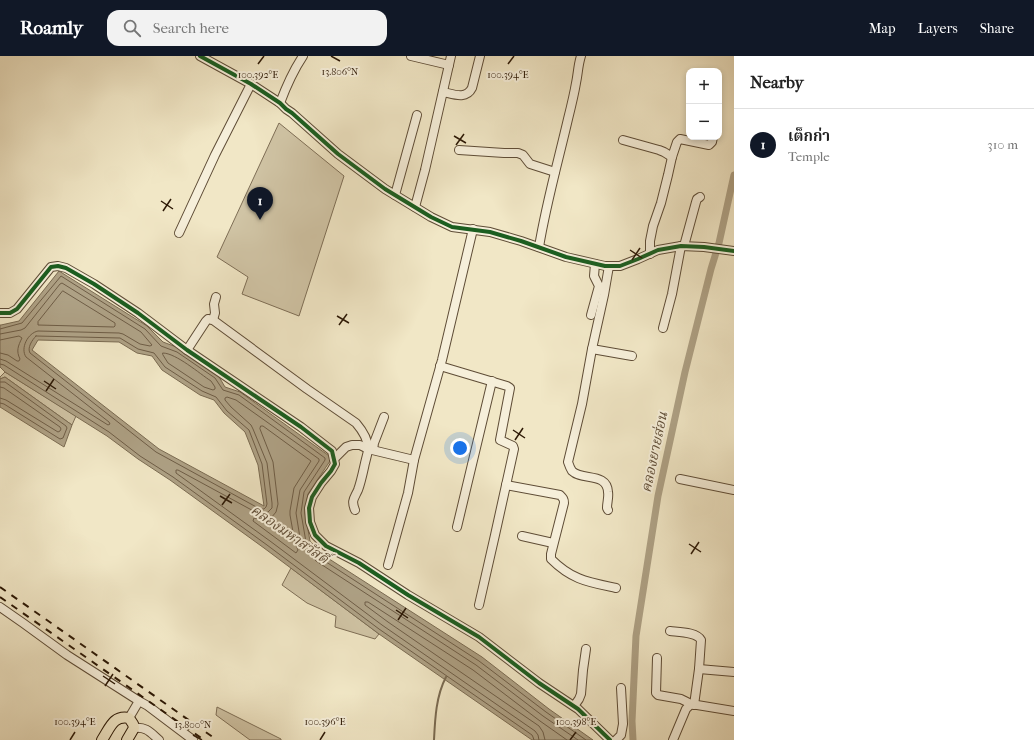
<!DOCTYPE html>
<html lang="en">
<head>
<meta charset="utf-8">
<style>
  :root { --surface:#fff; --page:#f2f2f2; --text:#222; --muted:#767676; --line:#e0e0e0; --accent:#111827 }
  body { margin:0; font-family:"IM FELL French Canon","Noto Serif Thai",serif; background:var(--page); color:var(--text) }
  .controls { position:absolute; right:12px; top:12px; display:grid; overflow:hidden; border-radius:8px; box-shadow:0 2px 6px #0003 }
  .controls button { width:36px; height:36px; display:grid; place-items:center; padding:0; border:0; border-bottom:1px solid var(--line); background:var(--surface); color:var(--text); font:20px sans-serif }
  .you { position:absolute; left:460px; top:392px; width:14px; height:14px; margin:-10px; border:3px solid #fff; border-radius:50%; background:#1a73e8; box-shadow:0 0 0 6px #1a73e833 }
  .badge { display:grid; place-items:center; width:26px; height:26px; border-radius:50%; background:var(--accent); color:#fff; font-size:13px; font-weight:700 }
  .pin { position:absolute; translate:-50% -33px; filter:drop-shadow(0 1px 2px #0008) }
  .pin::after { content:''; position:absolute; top:21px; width:14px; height:12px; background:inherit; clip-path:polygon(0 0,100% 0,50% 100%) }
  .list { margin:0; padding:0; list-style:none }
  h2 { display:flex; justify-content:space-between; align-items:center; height:52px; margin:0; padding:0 16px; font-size:17px }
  h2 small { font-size:13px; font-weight:400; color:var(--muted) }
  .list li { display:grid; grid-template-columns:26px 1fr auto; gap:12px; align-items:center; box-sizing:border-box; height:72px; padding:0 16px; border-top:1px solid var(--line) }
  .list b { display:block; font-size:15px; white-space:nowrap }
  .list p { margin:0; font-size:13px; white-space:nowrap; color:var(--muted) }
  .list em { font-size:13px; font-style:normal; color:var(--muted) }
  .icon { flex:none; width:22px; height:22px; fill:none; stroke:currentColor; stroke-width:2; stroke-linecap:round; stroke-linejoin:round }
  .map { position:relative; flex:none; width:734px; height:684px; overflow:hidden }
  header { display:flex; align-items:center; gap:24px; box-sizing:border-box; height:56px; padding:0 20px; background:var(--accent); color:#fff }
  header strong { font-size:19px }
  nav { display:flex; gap:22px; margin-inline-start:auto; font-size:14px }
  .search { width:280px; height:36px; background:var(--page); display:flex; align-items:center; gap:10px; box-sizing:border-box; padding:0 14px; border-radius:12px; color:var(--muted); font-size:15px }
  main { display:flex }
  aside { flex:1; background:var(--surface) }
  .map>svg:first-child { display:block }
  .green { fill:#d0c4a5; stroke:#7e6e56 }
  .water { fill:#aea185; stroke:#7a6b52; fill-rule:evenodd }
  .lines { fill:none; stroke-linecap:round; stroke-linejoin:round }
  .shore { stroke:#6e5d46; stroke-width:1 }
  .stream { stroke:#7a6b52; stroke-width:2 }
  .canal { stroke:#aea185; stroke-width:7 }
  .minor-casing { stroke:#5e4c36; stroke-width:10 }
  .major-casing { stroke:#2d1906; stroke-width:12 }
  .minor { stroke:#f6efda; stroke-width:8 }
  .major { stroke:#f1e7c6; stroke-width:10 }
  .rail { stroke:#2d1906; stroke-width:2; stroke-dasharray:7 7; stroke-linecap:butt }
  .cycleway-casing { stroke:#f6efda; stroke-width:6 }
  .cycleway { stroke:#1b5e20; stroke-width:4 }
  .ticks { fill:none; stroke:#2d1906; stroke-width:1.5 }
  .labels { text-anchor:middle; stroke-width:4; stroke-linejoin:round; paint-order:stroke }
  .water-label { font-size:14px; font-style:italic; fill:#614f39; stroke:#f6efda }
  .ticks-label { font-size:10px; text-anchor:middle; fill:#2d1906; stroke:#f6efda; stroke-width:4; stroke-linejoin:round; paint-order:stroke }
</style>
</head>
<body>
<header>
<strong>Roamly</strong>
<div class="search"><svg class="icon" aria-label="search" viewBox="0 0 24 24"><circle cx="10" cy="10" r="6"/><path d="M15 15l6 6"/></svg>Search here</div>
<nav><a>Map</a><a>Layers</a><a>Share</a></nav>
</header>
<main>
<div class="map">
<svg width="734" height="684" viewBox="0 0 734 684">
  <rect width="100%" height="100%" fill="#f1e7c6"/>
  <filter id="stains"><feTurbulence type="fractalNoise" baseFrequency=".005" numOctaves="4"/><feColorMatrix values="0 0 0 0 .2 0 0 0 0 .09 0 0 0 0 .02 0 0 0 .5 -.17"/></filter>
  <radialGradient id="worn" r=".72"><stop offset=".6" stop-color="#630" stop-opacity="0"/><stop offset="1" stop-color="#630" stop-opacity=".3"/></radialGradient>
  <g class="green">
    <path d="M279,67L344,120L299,260L242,238L248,221L217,201Z"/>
    <path d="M5,316L76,360L72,369L5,321L0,323V321Z"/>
    <path d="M291,512L379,578L375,583L335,571L336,560L307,547L282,529Z"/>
    <path d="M217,651L281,683V684H250L216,659Z"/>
  </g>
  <g class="water">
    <path d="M59,215L147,270L163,286L179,292L218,319L225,331L240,336L332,402L308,438L305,457L310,485L323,499L482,601L549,653L593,684H532L379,578L264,492L170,424L138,403L107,380L5,316L0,311V269H1L19,265ZM38,284L119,286L137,297L152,300L162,314L200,339L214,344L224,357L245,376L258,409L264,450L159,393L32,294Z"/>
    <path d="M5,321L72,369L64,391L0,351V323Z"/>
  </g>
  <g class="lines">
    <g class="shore">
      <path d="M63,235L115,267V270L114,271L38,269V266Z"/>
      <path d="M0,273L22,267L61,220L145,273L161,290L177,296L215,322L223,334L239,339L325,402V404L304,436L301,457L306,486L320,502L479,605L546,656L586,684"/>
      <path d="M0,278L21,274L25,272L60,228L62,227L141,276L152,289L150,290L140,288L123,278L119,277L38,275C28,277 20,292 26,301L109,366L110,368L108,369L6,305L0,303"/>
      <path d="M36,280L120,282L138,293L154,297L165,311L202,335L216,341L227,355L249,374L262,408L267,448L266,451L264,453H260L156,396L30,297C27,292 32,284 36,280Z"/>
      <path d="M0,284L19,280L22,282C18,290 16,295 20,303L19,305H17L8,299L0,297"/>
      <path d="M163,297C176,297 200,318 211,325L215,331V333L213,334L204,331L168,307L163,299Z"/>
      <path d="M0,308L4,309L109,376L140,400L173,421L267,489L379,573L532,679L533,681L534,684"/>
      <path d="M0,326H5L66,370L67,372L63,382L60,383L4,348L0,347"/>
      <path d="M0,331L4,332L60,371L61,373L60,375L58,376L6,344L0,342"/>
      <path d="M261,370H263L311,405L294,432L290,455V459L295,487L298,494L296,497L253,465L254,462L263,464L271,462L276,456L278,448L273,406L260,373Z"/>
      <path d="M539,684L538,679L535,675L382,569L270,485L176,417V414H178L259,458H264L268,456L272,452V447L267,407L253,373L251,369L231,351L225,344V342L227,341L236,344L319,403V405L300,434L296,457L301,488L316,505L476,609L543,660L578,684"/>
      <path d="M545,684L543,676L539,670L388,566L365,549V546H368L473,614L540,665L567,684"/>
    </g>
    <path class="stream" d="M434,684C435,663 436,640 446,621"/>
    <path class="canal" d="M633,684L632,665L636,580L658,440L685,316L711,213L719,187L734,119"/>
    <g class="minor-casing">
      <g id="minor">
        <path d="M200,0L251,28L280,47L286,53L292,57L338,98L385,133L431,161L452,171L490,176L521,185L566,201L605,210H620L638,203L658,194L681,190L704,191L734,195"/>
        <path d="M411,0L449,9"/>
        <path d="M443,36C453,38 466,44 472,32L480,0"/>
        <path d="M280,47C286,31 293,15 303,0"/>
        <path d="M623,84L659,94L664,96L672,101"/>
        <path d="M459,94L504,97H518L523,99L530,108L555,116"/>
        <path d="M395,139L417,59"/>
        <path d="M415,151L425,114L451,0"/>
        <path d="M179,177L215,99L251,28"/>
        <path d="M684,190L696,146L697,143L700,141"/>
        <path d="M539,191C546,148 558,106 568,63C571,51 574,39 576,27C578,18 578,9 581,0"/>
        <path d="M650,198V185L653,170L661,147L668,119L672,101L677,86L680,83L709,89L712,86L713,81"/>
        <path d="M0,257H10L17,253L51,211L58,210L66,212L94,228L138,257L187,294L301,371L332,395L335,408L331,415L321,427L312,441L309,452L310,466L315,479L326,490L359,507L408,539L479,581L539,627L578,653L610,684"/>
        <path d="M591,259L599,230L594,220L595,208"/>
        <path d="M213,264L215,257L214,248L216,241"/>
        <path d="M663,272L672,238L681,190"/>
        <path d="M592,293L632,300"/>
        <path d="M187,294L206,265L208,263L213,264L307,333L356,367C362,374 369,385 368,395C367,399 366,403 365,407C363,416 361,426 358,434C354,443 351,444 355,454"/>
        <path d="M440,310L507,330L510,332L500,384L513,390L514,393L495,479L479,549"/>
        <path d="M373,394L374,387L384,361"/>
        <path d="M334,403L346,391L352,389H360L368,393L414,404"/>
        <path d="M680,423L734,434"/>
        <path d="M506,429L560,439C563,442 564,443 564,447L551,498V503C572,524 588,526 616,532"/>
        <path d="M608,454L607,452C607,446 609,441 608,436C607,416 582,425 572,415C570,412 569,409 568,406L582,348L592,293L604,239L609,210"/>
        <path d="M457,471L492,325"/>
        <path d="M522,480L553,487"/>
        <path d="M388,509L408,437L414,404L442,304L473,173"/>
        <path d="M0,551L23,567L67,599L139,645"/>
        <path d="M670,575C679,576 697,576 701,584L699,613L694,649"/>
        <path d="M657,602L656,637L658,639L681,643L691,648"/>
        <path d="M699,613L734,616"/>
        <path d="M574,650L579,643L581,638L583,614L586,593"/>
        <path d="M129,662L139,645L148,650L193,684"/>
        <path d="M134,672C146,670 151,677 159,684"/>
        <path d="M616,684L621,679L623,668L621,632"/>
        <path d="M673,684L686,653L691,648L734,655"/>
      </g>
    </g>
    <g class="major-casing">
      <path id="major" d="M102,684C110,672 113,659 129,662L133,668L134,672L127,684"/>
    </g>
    <use href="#minor" class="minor"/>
    <use href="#major" class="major"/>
    <g class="rail">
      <path d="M0,531L217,684"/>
      <path d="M0,541L204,684"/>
    </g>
    <g class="cycleway-casing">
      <g id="cycleway">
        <path d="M200,0L251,28L280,47L286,53L292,57L338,98L385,133L431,161L452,171L490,176L521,185L566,201L605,210H620L638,203L658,194L681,190L704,191L734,195"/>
        <path d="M0,257H10L17,253L51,211L58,210L66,212L94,228L138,257L187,294L301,371L332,395L335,408L331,415L321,427L312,441L309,452L310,466L315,479L326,490L359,507L408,539L479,581L539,627L578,653L610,684"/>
      </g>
    </g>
    <use href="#cycleway" class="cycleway"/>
  </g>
  <path class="ticks" d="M331,0L340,5M258,8L264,0M508,8L514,0M454,80L466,87M456,89L464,78M161,145L173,153M163,155L171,143M630,194L642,202M632,204L640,192M337,260L349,267M339,269L347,258M44,325L56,333M46,335L54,323M513,374L525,382M515,384L523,372M220,440L232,447M222,449L230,438M689,488L701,496M691,498L699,486M396,554L408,562M398,564L406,552M103,620L115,628M105,630L113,618M193,679L202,684M70,684L75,676M320,684L325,676M570,684L576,676"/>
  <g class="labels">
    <g class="water-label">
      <text transform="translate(654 396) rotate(-78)" y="5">คลองยายส่อน</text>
      <text transform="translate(290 478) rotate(35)" y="5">คลองมหาสวัสดิ์</text>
    </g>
  </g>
  <g class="ticks-label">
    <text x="340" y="19">13.806°N</text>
    <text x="258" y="22">100.392°E</text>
    <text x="508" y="22">100.394°E</text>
    <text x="75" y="669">100.394°E</text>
    <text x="325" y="669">100.396°E</text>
    <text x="576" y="669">100.398°E</text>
    <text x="193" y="672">13.800°N</text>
  </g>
  <rect width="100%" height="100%" filter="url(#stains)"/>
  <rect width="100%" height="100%" fill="url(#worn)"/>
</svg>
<div class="controls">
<button>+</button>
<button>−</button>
</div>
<div class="you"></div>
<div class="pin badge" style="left:260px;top:164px">1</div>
</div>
<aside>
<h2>Nearby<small></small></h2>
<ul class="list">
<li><span class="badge">1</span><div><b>เต็กก่า</b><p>Temple</p></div><em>310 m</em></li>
</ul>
</aside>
</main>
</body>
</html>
